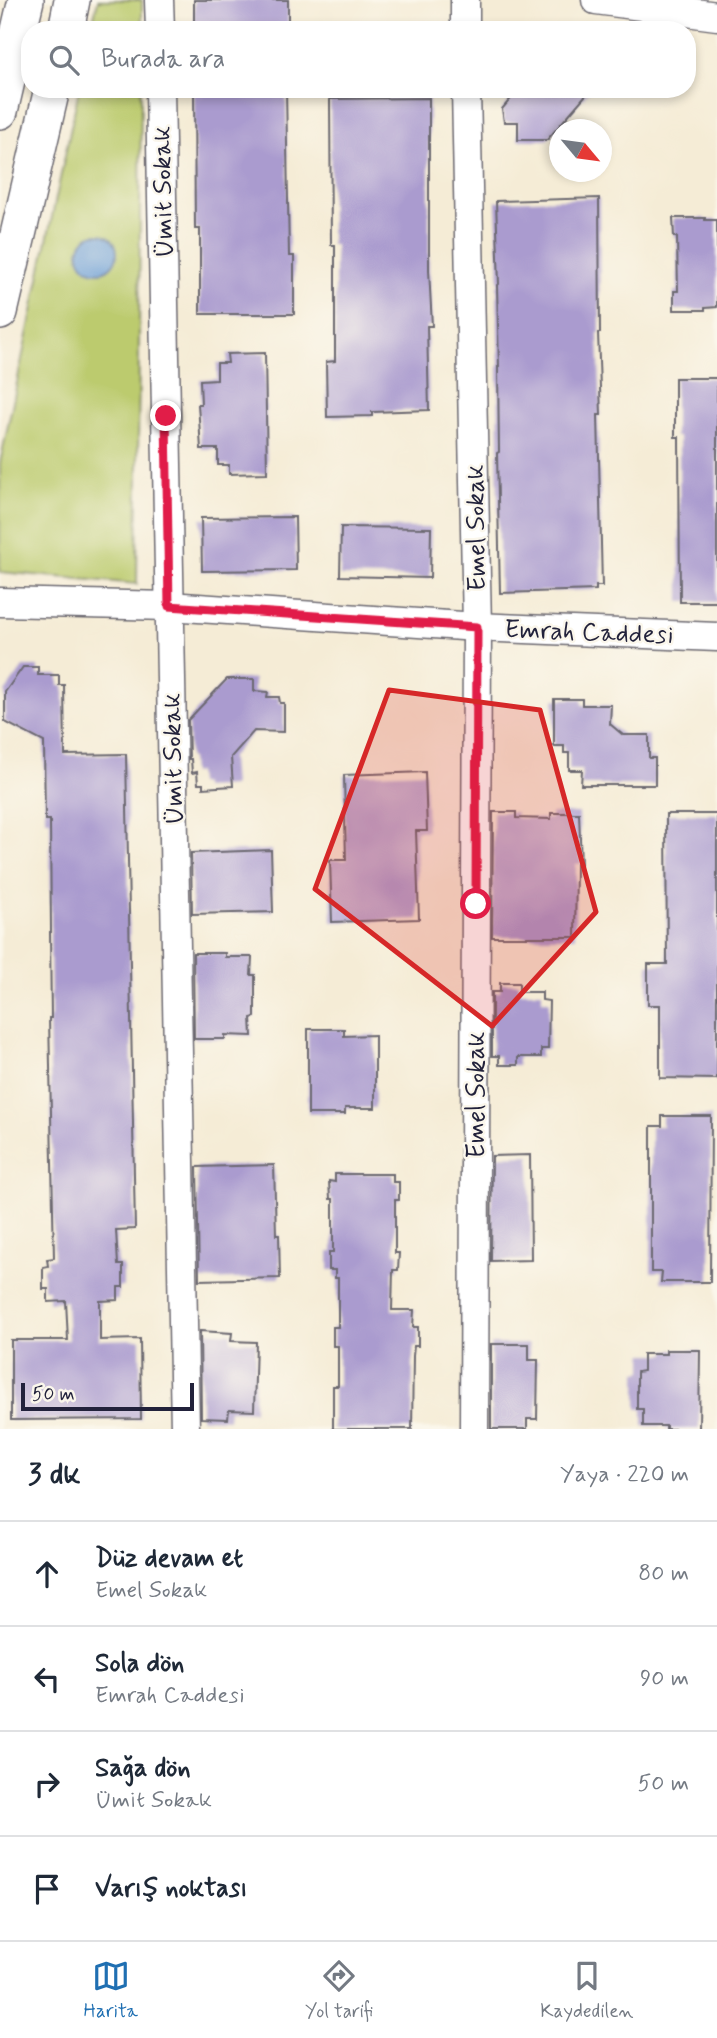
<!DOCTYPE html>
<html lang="tr">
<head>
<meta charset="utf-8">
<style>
  :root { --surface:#fff; --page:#f6f6f7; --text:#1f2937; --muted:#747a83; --line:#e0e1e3; --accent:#1f6fb2 }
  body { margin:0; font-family:Mynerve,sans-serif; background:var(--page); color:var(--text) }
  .compass { position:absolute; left:549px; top:119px; width:63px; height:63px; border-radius:50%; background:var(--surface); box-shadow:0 4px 10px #0003; rotate:119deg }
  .scale { position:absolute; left:21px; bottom:18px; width:173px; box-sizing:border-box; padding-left:7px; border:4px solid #22223b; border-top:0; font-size:19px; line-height:24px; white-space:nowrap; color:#22223b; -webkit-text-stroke:5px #fbf7ec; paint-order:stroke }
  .stop { position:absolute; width:21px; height:21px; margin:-16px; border:5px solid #e11d48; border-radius:50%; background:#fff }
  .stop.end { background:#e11d48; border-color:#fff; box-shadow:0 2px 7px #0008 }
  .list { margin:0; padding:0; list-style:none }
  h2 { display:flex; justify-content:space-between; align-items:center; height:91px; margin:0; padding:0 28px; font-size:30px }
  h2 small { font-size:23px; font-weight:400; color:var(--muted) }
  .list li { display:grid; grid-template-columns:46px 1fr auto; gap:21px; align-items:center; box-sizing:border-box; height:105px; padding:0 28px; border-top:2px solid var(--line) }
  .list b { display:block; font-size:26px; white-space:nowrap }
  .list p { margin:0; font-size:23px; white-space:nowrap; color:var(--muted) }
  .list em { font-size:23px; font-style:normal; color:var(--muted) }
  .icon { flex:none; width:38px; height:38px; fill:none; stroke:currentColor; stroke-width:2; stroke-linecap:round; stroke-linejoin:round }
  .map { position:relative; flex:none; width:717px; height:1429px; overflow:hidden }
  .search { position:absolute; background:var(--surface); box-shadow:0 4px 10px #0003; left:21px; right:21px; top:21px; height:77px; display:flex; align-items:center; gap:18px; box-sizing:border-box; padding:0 24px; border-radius:28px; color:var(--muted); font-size:26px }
  .sheet { height:511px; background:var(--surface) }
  nav { display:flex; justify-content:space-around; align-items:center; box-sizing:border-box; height:98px; border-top:2px solid var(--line); background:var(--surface); font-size:19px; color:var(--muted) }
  nav a { display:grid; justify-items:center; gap:4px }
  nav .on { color:var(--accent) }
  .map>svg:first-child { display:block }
  .green { fill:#bccb6e; stroke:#6f7654; stroke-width:2 }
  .water { fill:#699cd5; stroke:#465f88; stroke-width:2 }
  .building { fill:#aa9bcf }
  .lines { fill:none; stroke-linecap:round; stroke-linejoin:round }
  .minor-casing { stroke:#6c6971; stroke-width:31 }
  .major-casing { stroke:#6c6971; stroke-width:38 }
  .minor { stroke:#fff; stroke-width:28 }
  .major { stroke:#fff; stroke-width:35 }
  .route { stroke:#e11d48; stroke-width:9 }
  .marked { fill:#d62828; fill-opacity:0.2; stroke:#d62828; stroke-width:5; stroke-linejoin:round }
  .labels { text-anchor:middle; stroke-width:5; stroke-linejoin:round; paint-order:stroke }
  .street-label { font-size:26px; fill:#22223b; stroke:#fbf7ec }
</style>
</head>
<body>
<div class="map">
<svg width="717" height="1429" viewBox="0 0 717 1429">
  <rect width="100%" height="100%" fill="#fbf7ec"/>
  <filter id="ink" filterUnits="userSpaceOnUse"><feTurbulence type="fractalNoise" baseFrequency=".0143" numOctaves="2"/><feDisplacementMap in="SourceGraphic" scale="14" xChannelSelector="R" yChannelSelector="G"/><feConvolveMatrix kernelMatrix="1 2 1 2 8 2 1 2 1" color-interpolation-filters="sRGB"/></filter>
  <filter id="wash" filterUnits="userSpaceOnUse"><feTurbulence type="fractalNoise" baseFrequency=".00686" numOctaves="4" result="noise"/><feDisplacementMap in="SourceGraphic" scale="28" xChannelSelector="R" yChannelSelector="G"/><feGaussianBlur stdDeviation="1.57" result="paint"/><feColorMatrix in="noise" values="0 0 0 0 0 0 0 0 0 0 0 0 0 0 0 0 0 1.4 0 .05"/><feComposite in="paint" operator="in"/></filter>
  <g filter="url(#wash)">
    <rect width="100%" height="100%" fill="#f5ecd6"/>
    <g class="green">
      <path d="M98,0H142V30H91Z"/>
      <path d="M79,89H141L137,584L0,572V463Z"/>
    </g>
    <circle class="water" cx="98" cy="253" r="19"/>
    <g id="blocks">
      <g class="building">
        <rect x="194" y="0" width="94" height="30"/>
        <path d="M194,89H286L289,256H294V314H200V229H195Z"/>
        <path d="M519,89H591L547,140H518V122H504L502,109Z"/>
        <path d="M429,98V270L432,326H427L429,410L372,412V416L327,417L326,362L335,361V245H331L330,99Z"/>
        <path d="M599,198L600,333H598L601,415H598L602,586H596V590L500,593L497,453L499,452L498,367H499L497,285L499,284L496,201Z"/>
        <path d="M673,218H705V220H717V307L705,308V310H674V291H678L677,237H674Z"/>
        <path d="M265,353L267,473L229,474V465H218V449H201L198,404H201L200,380L217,379V363H228L227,354Z"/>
        <path d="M675,378H717V602H680L679,437H675Z"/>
        <path d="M295,517L296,570L202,571L201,518Z"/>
        <path d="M341,527L431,528L430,578L340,576Z"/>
        <path d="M23,667H38V675H59V685H64L65,755L126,754L135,1229L116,1230L118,1265H123V1287H118V1300L100,1301V1340L140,1339L141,1419L11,1420V1340H68L66,1301L48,1302V1289H43V1267L48,1266L47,1259L54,1258L49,1018H51L50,932H51L50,820H45L44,742L5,722V692Z"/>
        <path d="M227,679H254V691L268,692L267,697H279L280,703H284V732L254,731L231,757L233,786L203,788V784H198L197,772L192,773L191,759H189L188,720Z"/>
        <path d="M554,699H582V705H611L610,724L623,735H649V758H655V785H581L582,770H569V753H564V746H554Z"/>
        <path d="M425,772L427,831H416L419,919L332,922L330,860H346L344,775Z"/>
        <path d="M493,812H516V818L551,819V813H579L581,864H576L575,937H492Z"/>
        <path d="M666,814H717V1079L660,1078V1005H648V964H667Z"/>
        <path d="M271,850L273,912L192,914L191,853Z"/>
        <path d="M193,953H225V957H252L251,975H255V1017L251,1018L252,1036L225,1035V1039H194Z"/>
        <path d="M500,983H519V992H542V1000L549,1001L548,1049H541V1057H518V1065H499V1056H492V992H500Z"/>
        <path d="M308,1029H344V1036L375,1035V1108H345V1114H308Z"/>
        <path d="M662,1116H711L710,1282H661L662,1272H651V1126H662Z"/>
        <path d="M530,1155L531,1260L491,1261L492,1156Z"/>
        <path d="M274,1165L276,1235H279L280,1278L199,1280L197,1167Z"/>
        <path d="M335,1174H393V1182H399V1200H395V1253H399L398,1270H393L392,1310H414L413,1327H418V1346H414L413,1356L412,1429H333V1386H338V1346H333V1327H338V1278H335V1270H329V1252H333V1199H330L329,1181L335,1182Z"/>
        <path d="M200,1331L232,1333L231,1341L256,1342L254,1411L229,1410L228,1419L201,1418Z"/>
        <path d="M491,1344H529V1360H538L537,1419H527V1429H491Z"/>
        <path d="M666,1350H700L699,1429H666V1426H643V1409H637V1372L643,1371V1354H666Z"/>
      </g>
    </g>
  </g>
  <g filter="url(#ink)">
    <use href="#blocks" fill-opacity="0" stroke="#6c6971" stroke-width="2"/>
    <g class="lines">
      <g class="minor-casing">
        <g id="minor">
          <path d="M159,0L160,30"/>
          <path d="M465,0V30"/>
          <path d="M596,0L717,16"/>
          <path d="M160,89L185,1429"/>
          <path d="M466,89L477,627L474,1429"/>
          <path d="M0,602L169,606L477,627L717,637"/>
        </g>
      </g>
      <g class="major-casing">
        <g id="major">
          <path d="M66,30L72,0"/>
          <path d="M0,111L26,0"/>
          <path d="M0,312L52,89"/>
        </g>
      </g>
      <use href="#minor" class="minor"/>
      <use href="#major" class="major"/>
    </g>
  </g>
  <g class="lines" filter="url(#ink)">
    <path class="route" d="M166,416L169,606L477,627L476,904"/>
  </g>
  <path class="marked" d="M389,690L540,710L596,912L492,1026L315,889Z"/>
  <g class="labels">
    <g class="street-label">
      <text transform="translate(162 192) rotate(-91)" y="9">Ümit Sokak</text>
      <text transform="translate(475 528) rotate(-91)" y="9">Emel Sokak</text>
      <text transform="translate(589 631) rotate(2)" y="9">Emrah Caddesi</text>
      <text transform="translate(172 759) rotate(-91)" y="9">Ümit Sokak</text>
      <text transform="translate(475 1095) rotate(-90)" y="9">Emel Sokak</text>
    </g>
  </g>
</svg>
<svg class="compass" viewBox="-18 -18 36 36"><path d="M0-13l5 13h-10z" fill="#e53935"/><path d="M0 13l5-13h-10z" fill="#747a83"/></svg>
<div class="scale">50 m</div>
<div class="stop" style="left:476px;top:904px"></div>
<div class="stop end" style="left:166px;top:416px"></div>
<div class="search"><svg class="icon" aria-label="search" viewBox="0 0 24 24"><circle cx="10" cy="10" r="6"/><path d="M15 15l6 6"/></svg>Burada ara</div>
</div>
<section class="sheet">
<h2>3 dk<small>Yaya · 220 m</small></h2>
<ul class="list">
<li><svg class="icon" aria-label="ahead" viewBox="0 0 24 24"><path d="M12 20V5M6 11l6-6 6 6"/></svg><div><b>Düz devam et</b><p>Emel Sokak</p></div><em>80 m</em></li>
<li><svg class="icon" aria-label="left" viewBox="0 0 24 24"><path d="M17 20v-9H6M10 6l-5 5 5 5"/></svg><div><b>Sola dön</b><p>Emrah Caddesi</p></div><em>90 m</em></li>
<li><svg class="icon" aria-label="right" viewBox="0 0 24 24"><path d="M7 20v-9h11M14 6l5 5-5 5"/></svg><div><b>Sağa dön</b><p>Ümit Sokak</p></div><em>50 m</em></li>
<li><svg class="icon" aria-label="arrive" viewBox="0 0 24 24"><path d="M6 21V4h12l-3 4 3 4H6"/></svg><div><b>Varış noktası</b></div></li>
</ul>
</section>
<nav>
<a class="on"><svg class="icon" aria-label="map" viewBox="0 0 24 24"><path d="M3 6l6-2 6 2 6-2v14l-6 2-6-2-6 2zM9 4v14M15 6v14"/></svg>Harita</a>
<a><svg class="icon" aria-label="directions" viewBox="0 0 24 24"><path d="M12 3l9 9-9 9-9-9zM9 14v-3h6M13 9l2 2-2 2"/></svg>Yol tarifi</a>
<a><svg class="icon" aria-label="saved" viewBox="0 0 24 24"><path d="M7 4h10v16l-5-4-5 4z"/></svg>Kaydedilen</a>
</nav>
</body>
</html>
